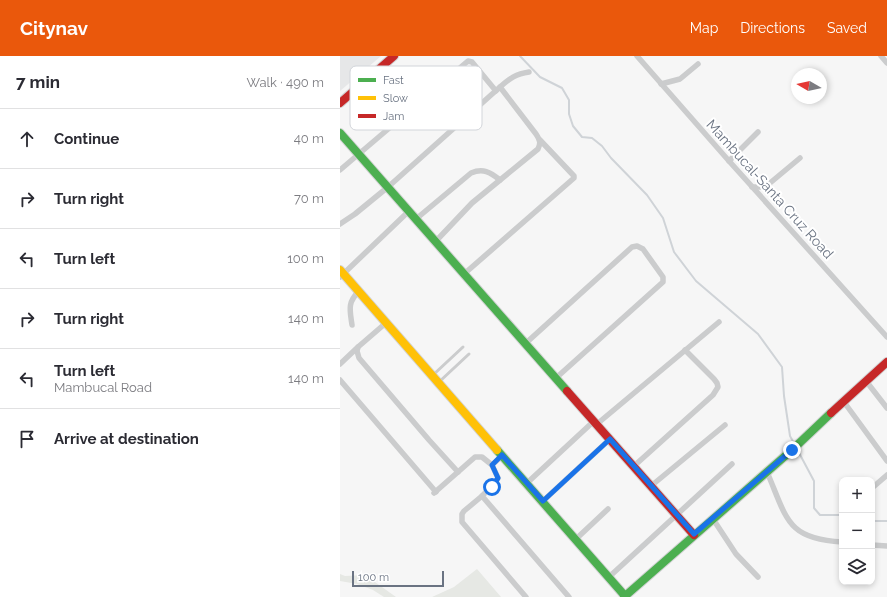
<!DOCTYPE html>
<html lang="en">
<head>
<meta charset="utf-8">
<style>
  :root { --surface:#fff; --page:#f7f7f7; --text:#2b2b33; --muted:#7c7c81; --line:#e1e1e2; --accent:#ea580c }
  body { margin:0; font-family:Raleway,sans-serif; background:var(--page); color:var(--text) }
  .controls { position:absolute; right:12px; bottom:12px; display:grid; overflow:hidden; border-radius:8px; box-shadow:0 2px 6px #0003 }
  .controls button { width:36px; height:36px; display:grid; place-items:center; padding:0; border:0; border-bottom:1px solid var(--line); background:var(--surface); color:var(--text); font:20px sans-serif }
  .compass { position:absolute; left:451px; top:12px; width:36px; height:36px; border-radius:50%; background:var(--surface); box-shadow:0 2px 6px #0003; rotate:279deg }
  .scale { position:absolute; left:12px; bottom:10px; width:92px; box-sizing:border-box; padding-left:4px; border:2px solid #6a7382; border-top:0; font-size:11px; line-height:14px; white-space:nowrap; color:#6a7382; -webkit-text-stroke:3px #fff; paint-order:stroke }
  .stop { position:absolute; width:12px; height:12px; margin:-9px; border:3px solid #1a73e8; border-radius:50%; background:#fff }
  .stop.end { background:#1a73e8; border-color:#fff; box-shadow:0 1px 4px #0008 }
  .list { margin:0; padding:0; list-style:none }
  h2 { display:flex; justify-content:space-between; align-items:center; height:52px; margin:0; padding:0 16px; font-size:17px }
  h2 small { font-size:13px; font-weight:400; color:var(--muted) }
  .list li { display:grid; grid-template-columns:26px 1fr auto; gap:12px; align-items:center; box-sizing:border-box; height:60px; padding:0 16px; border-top:1px solid var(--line) }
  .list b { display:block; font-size:15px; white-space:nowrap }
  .list p { margin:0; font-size:13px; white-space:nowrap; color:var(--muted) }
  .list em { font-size:13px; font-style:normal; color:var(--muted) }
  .icon { flex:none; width:22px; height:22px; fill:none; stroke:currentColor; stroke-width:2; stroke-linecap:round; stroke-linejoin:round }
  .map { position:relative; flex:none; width:547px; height:541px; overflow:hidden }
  header { display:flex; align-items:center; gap:24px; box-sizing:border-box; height:56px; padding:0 20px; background:var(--accent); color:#fff }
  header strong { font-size:19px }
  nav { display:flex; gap:22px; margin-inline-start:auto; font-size:14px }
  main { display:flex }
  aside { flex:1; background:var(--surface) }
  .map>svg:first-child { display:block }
  .built { fill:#e6e7e8 }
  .green { fill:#e6e8e4 }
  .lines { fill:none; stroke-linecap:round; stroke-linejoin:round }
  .stream { stroke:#cfd3d7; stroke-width:2 }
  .fast-casing { stroke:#d2d3d4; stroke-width:10 }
  .slow-casing { stroke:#d2d3d4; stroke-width:10 }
  .jam-casing { stroke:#d2d3d4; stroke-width:10 }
  .lane { stroke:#cbcccd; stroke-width:3 }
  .street { stroke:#cbcccd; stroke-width:5.5 }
  .fast { stroke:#4caf50; stroke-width:8 }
  .slow { stroke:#ffc107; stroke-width:8 }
  .jam { stroke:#c62828; stroke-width:8 }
  .route { stroke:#1a73e8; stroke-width:5 }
  .labels { text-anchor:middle; stroke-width:4; stroke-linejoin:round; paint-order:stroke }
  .street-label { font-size:14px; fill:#6a7382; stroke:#fff }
  .key { fill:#fff; stroke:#d2d5da; stroke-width:1 }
  .key-label { font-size:11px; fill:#6a7382 }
</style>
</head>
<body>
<header>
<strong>Citynav</strong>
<nav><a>Map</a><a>Directions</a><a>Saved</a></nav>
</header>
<main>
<aside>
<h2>7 min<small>Walk · 490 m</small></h2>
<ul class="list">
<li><svg class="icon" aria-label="ahead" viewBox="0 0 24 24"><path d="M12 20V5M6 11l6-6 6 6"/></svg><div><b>Continue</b></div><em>40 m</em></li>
<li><svg class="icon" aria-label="right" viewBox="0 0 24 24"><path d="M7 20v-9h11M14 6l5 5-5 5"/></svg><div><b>Turn right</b></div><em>70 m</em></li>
<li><svg class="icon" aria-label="left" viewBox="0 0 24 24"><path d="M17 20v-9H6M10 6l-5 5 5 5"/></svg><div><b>Turn left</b></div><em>100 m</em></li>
<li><svg class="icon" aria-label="right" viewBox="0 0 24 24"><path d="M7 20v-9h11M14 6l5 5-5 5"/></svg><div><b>Turn right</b></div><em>140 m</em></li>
<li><svg class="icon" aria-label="left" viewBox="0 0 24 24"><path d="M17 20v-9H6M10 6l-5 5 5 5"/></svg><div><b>Turn left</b><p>Mambucal Road</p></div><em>140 m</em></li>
<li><svg class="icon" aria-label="arrive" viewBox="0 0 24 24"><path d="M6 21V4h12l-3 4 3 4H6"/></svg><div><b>Arrive at destination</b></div></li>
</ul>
</aside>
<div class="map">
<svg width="547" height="541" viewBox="0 0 547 541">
  <rect width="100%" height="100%" fill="#f6f6f6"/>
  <path class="built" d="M0,0H41L0,35Z"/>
  <g class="green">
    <path d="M137,513L161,541H92L114,531Z"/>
    <path d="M0,518L5,520L25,519L56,541H59H44L33,534L17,528L0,525Z"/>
  </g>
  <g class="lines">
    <g class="stream">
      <path d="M180,0L200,21L222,32L229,44V58L233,70L242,81L252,82L262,90L271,102L307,139L323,162L334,196L356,225L418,278L442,311L444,340L450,380L455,389"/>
      <path d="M457,393L474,425V452L480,459H502"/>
      <path d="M532,465H547"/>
    </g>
    <g class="fast-casing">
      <g id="fast">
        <path d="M0,77L227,335"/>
        <path d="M157,394L285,540"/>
        <path d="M284,541L452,394L491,357"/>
      </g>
    </g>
    <g class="slow-casing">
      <path id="slow" d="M0,214L157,394"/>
    </g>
    <g class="jam-casing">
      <g id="jam">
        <path d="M0,47L54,0"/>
        <path d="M227,335L354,479"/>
        <path d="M491,357L547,306"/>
      </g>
    </g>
    <g class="lane">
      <path d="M93,319L123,291"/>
      <path d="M99,326L129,298"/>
    </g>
    <g class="street">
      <path d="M297,0L389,105L547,281"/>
      <path d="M541,0L547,7"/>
      <path d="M321,28L340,23L358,8"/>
      <path d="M160,31C170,22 176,18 189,16"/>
      <path d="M389,105L418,76"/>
      <path d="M0,114L128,5L132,6L156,35"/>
      <path d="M412,131H421L430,127L460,102"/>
      <path d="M76,163L131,117C143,112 150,116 160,124"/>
      <path d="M0,168L15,158L48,131L160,31L196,78C200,84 201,87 198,93L132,147L96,185"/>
      <path d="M124,218L234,122V120L200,84"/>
      <path d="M0,221L69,155"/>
      <path d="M47,266L18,291L17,295L19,302L89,384L118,416"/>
      <path d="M12,269C10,254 7,247 19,235"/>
      <path d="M186,287L292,191L297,190L303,193L323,221V226L216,322"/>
      <path d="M0,308L18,291"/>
      <path d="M0,324L96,436"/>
      <path d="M526,325L547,352"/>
      <path d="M504,346L547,405"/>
      <path d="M257,368L379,266"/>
      <path d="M163,399L152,409L158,422L155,427L142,440L229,541"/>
      <path d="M294,410L373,339L378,331L377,327L374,323L345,294"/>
      <path d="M427,416C447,462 446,483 502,486"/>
      <path d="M187,427L254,365"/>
      <path d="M311,430L385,369"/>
      <path d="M532,432L547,419"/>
      <path d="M94,437L135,401H142L152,409"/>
      <path d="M142,440L124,455L122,458V466L186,541"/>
      <path d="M203,445L270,383"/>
      <path d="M373,463L396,498L418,521"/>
      <path d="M236,483L268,453"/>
      <path d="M532,489L547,490"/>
      <path d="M269,521L392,408"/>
    </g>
    <use href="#fast" class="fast"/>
    <use href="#slow" class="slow"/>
    <use href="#jam" class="jam"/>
  </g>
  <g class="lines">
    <path class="route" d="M152,431L158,422L152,409L162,399L203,445L270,383L354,478L452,394"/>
  </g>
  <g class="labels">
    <g class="street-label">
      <text transform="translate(430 133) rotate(48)" y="5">Mambucal-Santa Cruz Road</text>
    </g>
  </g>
  <rect x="10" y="10" width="132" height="64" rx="6" class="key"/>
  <rect x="18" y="22" width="18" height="4" fill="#4caf50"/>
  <rect x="18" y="40" width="18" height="4" fill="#ffc107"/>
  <rect x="18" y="58" width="18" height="4" fill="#c62828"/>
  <g class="key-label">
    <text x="43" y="28">Fast</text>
    <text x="43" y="46">Slow</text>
    <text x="43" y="64">Jam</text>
  </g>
</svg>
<div class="controls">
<button>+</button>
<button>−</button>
<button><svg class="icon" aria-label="layers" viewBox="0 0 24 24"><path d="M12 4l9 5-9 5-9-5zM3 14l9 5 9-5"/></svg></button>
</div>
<svg class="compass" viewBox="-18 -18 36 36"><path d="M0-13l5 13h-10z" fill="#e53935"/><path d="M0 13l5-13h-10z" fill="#7c7c81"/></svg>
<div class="scale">100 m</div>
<div class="stop" style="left:152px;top:431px"></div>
<div class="stop end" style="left:452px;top:394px"></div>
</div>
</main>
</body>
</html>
